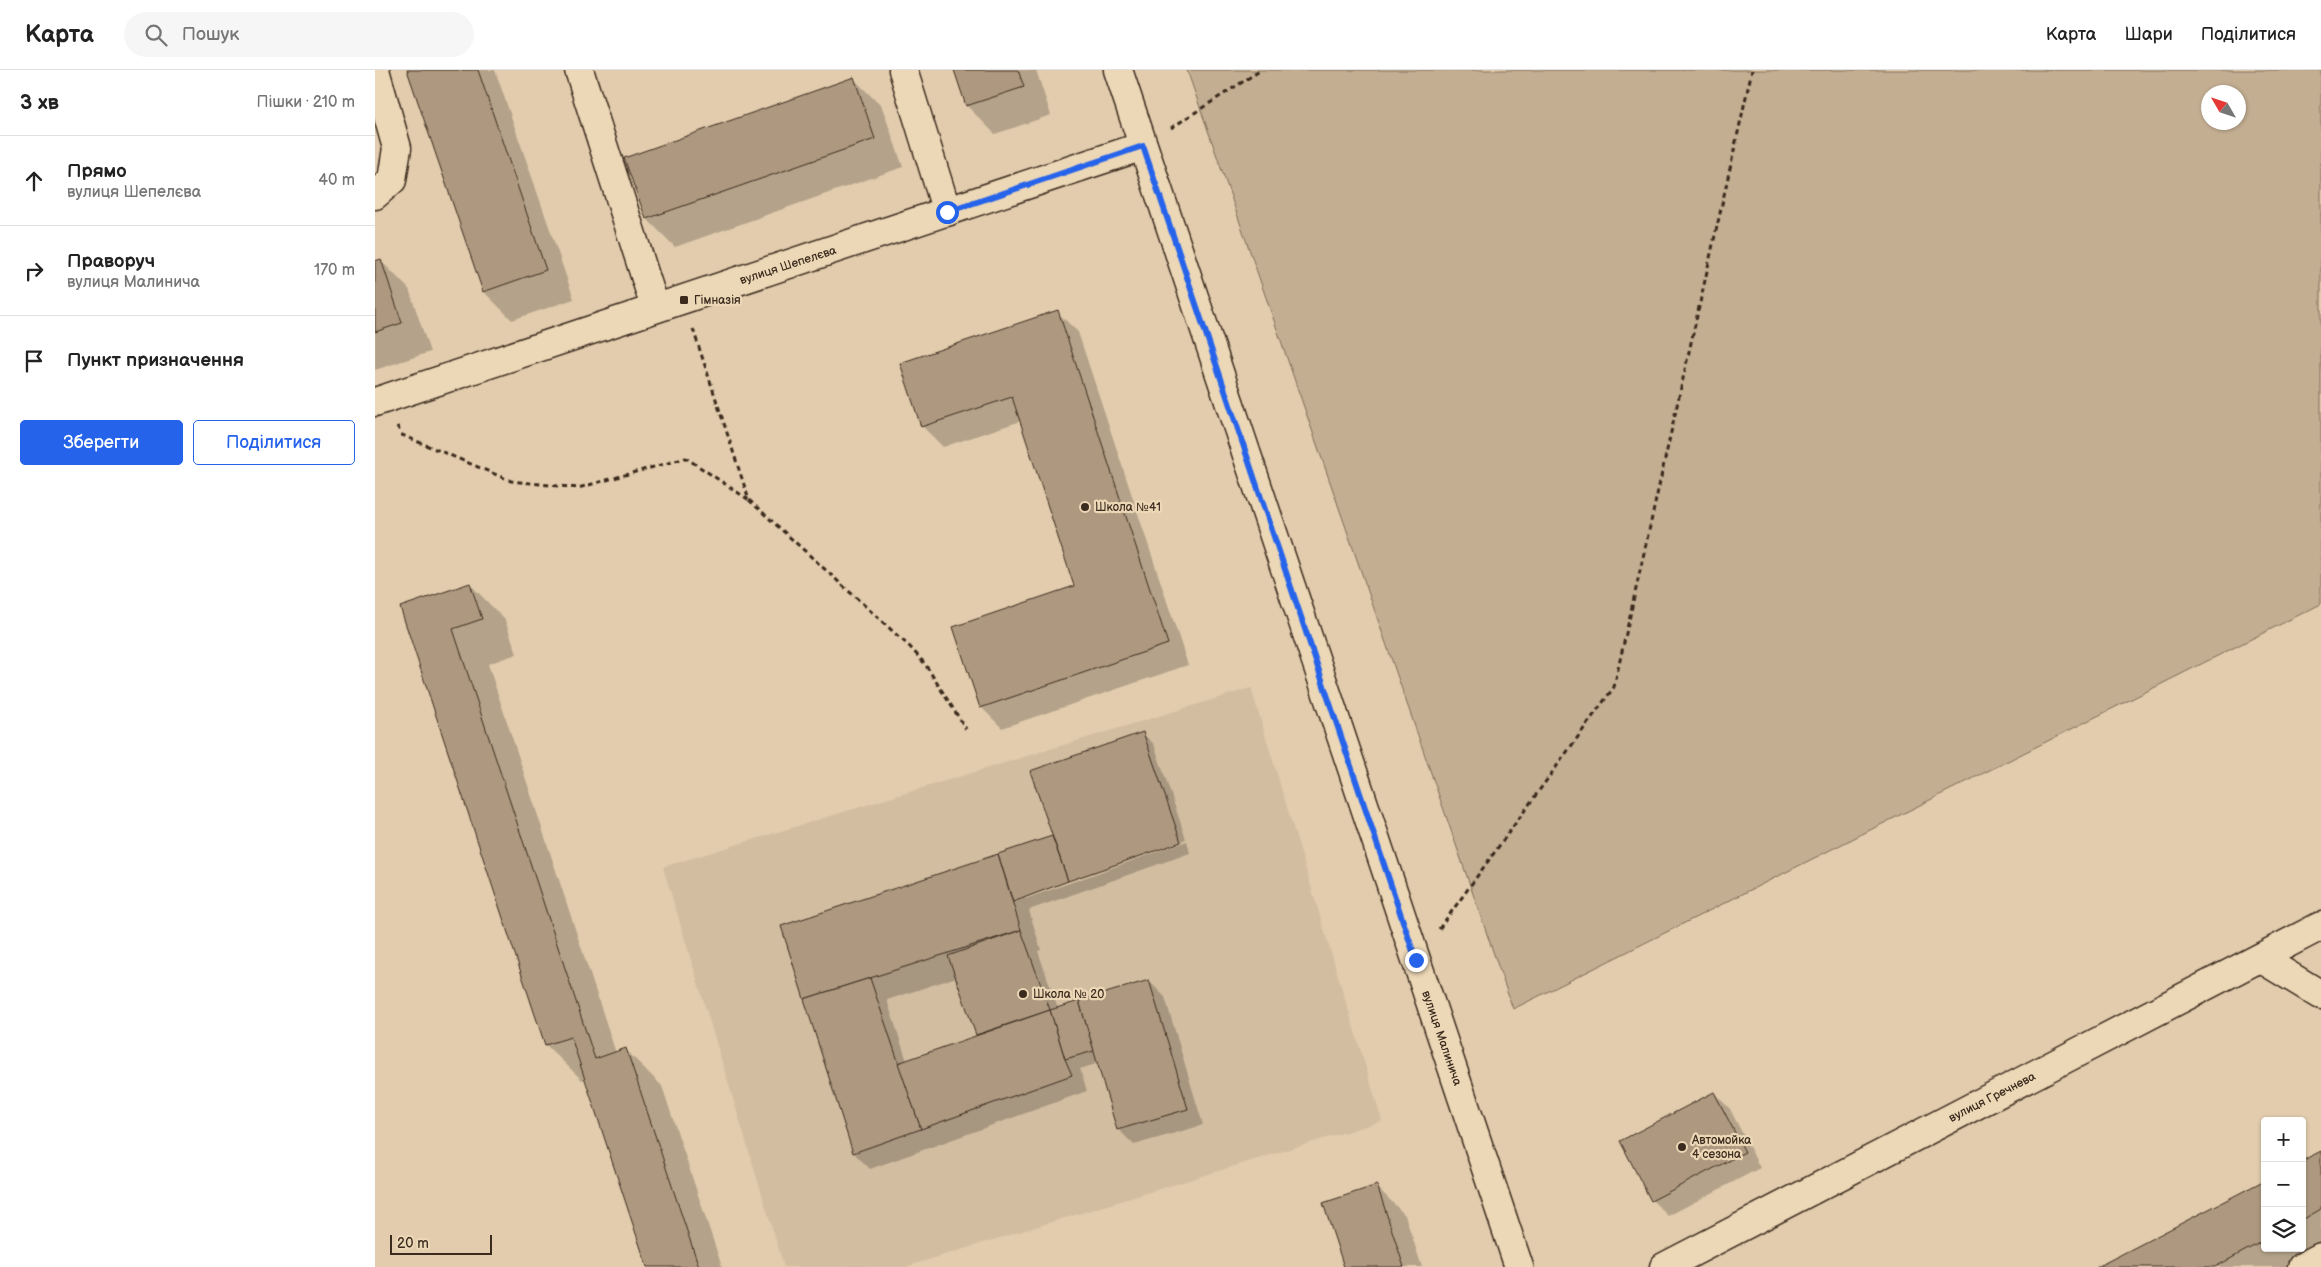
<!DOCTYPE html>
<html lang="uk">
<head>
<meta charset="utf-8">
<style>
  :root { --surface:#fff; --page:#f6f6f6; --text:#222; --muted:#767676; --line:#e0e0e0; --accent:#2563eb }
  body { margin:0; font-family:"Balsamiq Sans",sans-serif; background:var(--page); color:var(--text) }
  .controls { position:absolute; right:15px; bottom:15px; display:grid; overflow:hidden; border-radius:5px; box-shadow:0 1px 4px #0004 }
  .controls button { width:45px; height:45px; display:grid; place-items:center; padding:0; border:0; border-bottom:1px solid var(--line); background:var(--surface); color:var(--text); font:25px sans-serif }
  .compass { position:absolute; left:1826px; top:15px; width:45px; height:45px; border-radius:50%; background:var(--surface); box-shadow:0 1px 4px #0004; rotate:309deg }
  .scale { position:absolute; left:15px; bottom:12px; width:102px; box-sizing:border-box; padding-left:5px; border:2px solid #3b2a1e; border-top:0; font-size:14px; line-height:18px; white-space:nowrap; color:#3b2a1e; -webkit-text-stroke:4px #ecd7b6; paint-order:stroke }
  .stop { position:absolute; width:15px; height:15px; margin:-11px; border:4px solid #2563eb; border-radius:50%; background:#fff }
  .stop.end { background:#2563eb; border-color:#fff; box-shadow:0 1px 5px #0008 }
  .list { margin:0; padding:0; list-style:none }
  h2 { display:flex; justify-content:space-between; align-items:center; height:65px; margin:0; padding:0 20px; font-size:21px }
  h2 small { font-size:16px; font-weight:400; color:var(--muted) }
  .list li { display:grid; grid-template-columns:32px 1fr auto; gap:15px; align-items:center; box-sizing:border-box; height:90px; padding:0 20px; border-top:1px solid var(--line) }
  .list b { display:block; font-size:19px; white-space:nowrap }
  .list p { margin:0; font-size:16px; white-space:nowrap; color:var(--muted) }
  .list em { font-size:16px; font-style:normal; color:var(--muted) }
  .actions { display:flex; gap:10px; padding:15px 20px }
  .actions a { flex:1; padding:11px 0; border:1px solid var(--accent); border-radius:5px; text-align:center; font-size:18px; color:var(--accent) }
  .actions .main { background:var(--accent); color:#fff }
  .icon { flex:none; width:28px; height:28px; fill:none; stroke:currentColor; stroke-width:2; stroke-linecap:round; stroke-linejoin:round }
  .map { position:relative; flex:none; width:1946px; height:1197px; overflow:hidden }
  header { display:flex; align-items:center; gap:30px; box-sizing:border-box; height:70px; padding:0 25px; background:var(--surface); border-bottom:1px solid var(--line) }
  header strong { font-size:24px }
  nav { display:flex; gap:28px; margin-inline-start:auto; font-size:18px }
  .search { width:350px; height:45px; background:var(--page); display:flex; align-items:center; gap:12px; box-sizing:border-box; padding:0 18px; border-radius:28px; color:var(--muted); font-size:19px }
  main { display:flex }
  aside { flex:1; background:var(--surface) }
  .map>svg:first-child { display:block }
  .built { fill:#d2bda0 }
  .green { fill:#c3ae92; stroke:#7f6c58; fill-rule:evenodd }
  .shadow { fill:#0003; fill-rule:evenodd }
  .building { fill:#ae9980; stroke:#3b2a1e }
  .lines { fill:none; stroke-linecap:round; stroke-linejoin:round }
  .minor-casing { stroke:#3b2a1e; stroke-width:31 }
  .path { stroke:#3b2a1e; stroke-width:3; stroke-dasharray:5 4; stroke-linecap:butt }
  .minor { stroke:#ecd7b6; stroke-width:28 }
  .route { stroke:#2563eb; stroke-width:6 }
  .poi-dot { fill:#3b2a1e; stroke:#ecd7b6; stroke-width:2 }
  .labels { text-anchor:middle; stroke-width:4.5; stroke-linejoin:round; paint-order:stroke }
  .street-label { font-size:12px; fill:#3b2a1e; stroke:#ecd7b6 }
  .poi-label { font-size:12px; fill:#3b2a1e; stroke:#ecd7b6; text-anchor:start }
</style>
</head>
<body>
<header>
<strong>Карта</strong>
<div class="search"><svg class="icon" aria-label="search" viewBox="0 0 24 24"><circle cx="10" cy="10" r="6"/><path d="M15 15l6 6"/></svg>Пошук</div>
<nav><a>Карта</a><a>Шари</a><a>Поділитися</a></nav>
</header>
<main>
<aside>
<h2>3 хв<small>Пішки · 210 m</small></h2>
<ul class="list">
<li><svg class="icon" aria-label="ahead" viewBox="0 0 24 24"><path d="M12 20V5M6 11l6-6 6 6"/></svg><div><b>Прямо</b><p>вулиця Шепелєва</p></div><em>40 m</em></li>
<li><svg class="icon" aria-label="right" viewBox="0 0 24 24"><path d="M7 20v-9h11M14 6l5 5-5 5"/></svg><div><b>Праворуч</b><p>вулиця Малинича</p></div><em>170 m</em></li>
<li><svg class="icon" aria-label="arrive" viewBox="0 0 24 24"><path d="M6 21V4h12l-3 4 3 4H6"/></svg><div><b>Пункт призначення</b></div></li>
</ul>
<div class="actions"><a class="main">Зберегти</a><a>Поділитися</a></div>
</aside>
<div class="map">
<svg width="1946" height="1197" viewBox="0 0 1946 1197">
  <rect width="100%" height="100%" fill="#e2ccad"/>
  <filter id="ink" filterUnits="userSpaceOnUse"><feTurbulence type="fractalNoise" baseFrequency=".02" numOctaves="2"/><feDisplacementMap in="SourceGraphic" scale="10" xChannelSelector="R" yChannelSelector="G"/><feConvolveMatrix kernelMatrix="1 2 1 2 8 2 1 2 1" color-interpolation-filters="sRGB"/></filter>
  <g filter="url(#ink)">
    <path class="built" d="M876,618L1007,1051L530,1197H409L288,797Z"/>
    <path class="green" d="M812,0H1946V534L1138,939ZM1834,22H1864V52H1834Z"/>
    <g class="shadow">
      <path d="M33,0H120L199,229L137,250L109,222Z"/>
      <path d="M580,0H661L676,45L620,64L592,36Z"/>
      <path d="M478,8L507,37L528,97L300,177L272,149Z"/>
      <path d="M6,191L34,219L55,282L0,300V193Z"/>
      <path d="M682,242L703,262L813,595L627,658L606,637L701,517L646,351L568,377L547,356Z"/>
      <path d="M95,514L130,550L142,584L113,594L241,983L251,980L287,1016L347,1197H273L211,1009L207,1010L171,975L26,537Z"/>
      <path d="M768,664L779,674L811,769L650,826V829L812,771L815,783L654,840L666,880L663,881L683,939L774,911L790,927L828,1055L759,1075L743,1059L724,993L705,999L712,1021L495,1099L479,1083L407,856L678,767ZM582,907L602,966L532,991L512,930Z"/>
      <path d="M1339,1023L1355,1039L1385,1098L1293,1146L1277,1130Z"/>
      <path d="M1946,1083V1194L1940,1197H1725L1890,1112V1178H1927V1092Z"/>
      <path d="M1002,1117L1030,1145L1047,1197H971Z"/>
    </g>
    <g class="building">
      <path d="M32,0H103L171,200L108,222Z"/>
      <path d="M579,0H643L649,17L591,36Z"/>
      <path d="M479,7L500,69L271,149L249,88Z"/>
      <path d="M6,189L27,253L0,262V191Z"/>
      <path d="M683,240L793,574L605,638L578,557L699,516L637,327L546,357L525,293Z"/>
      <path d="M95,513L107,549L78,559L220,989L251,978L324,1197H272L196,967L170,975L25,537Z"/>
      <path d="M768,662L806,772L693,811L655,701Z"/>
      <path d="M677,766L693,811L638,832L623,784Z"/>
      <path d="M623,784L646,860L429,929L406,856Z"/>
      <path d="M646,860L675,940L601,965L573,886Z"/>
      <path d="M495,908L546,1059L478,1083L429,929Z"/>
      <path d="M774,910L813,1039L742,1060L704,931Z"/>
      <path d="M704,931L719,981L690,989L675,940Z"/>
      <path d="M675,940L690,989L697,1005L546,1059L523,993Z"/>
      <path d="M1339,1022L1370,1082L1276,1131L1245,1071Z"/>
      <path d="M1946,1081V1139L1927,1150V1091Z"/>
      <path d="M1890,1110V1170L1840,1197H1722Z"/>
      <path d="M1002,1115L1029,1197H969L948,1133Z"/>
    </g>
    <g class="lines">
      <g class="minor-casing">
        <g id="minor">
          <path d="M0,0L22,78L17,110L0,125"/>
          <path d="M204,0L280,237"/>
          <path d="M528,0L572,142"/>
          <path d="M743,0L1144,1197"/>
          <path d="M0,332L768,76"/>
          <path d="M1885,888L1946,925"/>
          <path d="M1289,1197L1946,856"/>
          <path d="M1927,1197L1946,1187"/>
        </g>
      </g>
      <g class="path">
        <path d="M796,58L886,0"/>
        <path d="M318,259L374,430L535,577L550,594L591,659"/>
        <path d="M22,356L27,365L136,411L203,418L311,388L374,430"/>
        <path d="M1064,859L1239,617L1377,0"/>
      </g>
      <use href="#minor" class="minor"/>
    </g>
  </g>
  <g class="lines" filter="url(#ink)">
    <path class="route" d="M572,142L768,76L1041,890"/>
  </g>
  <g class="poi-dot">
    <rect x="304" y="225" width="10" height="10" rx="2.5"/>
    <circle cx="710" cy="437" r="5"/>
    <circle cx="648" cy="924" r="5"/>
    <circle cx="1307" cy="1077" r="5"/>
  </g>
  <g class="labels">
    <g class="street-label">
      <text transform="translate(413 195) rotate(-18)" y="4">вулиця Шепелєва</text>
      <text transform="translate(1067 968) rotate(71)" y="4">вулиця Малинича</text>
      <text transform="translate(1617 1027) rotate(-27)" y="4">вулиця Гречнева</text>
    </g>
    <g class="poi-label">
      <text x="319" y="234">Гімназія</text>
      <text x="720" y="441">Школа №41</text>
      <text x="658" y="928">Школа № 20</text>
      <text x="1317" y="1074">Автомойка<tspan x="1317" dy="14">4 сезона</tspan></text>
    </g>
  </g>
</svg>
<div class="controls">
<button>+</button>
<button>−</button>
<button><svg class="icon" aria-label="layers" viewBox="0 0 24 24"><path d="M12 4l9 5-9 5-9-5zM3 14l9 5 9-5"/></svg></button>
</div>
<svg class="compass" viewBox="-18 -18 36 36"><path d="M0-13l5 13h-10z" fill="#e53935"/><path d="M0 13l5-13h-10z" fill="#767676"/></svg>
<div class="scale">20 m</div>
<div class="stop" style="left:572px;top:142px"></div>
<div class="stop end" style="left:1041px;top:890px"></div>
</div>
</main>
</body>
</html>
